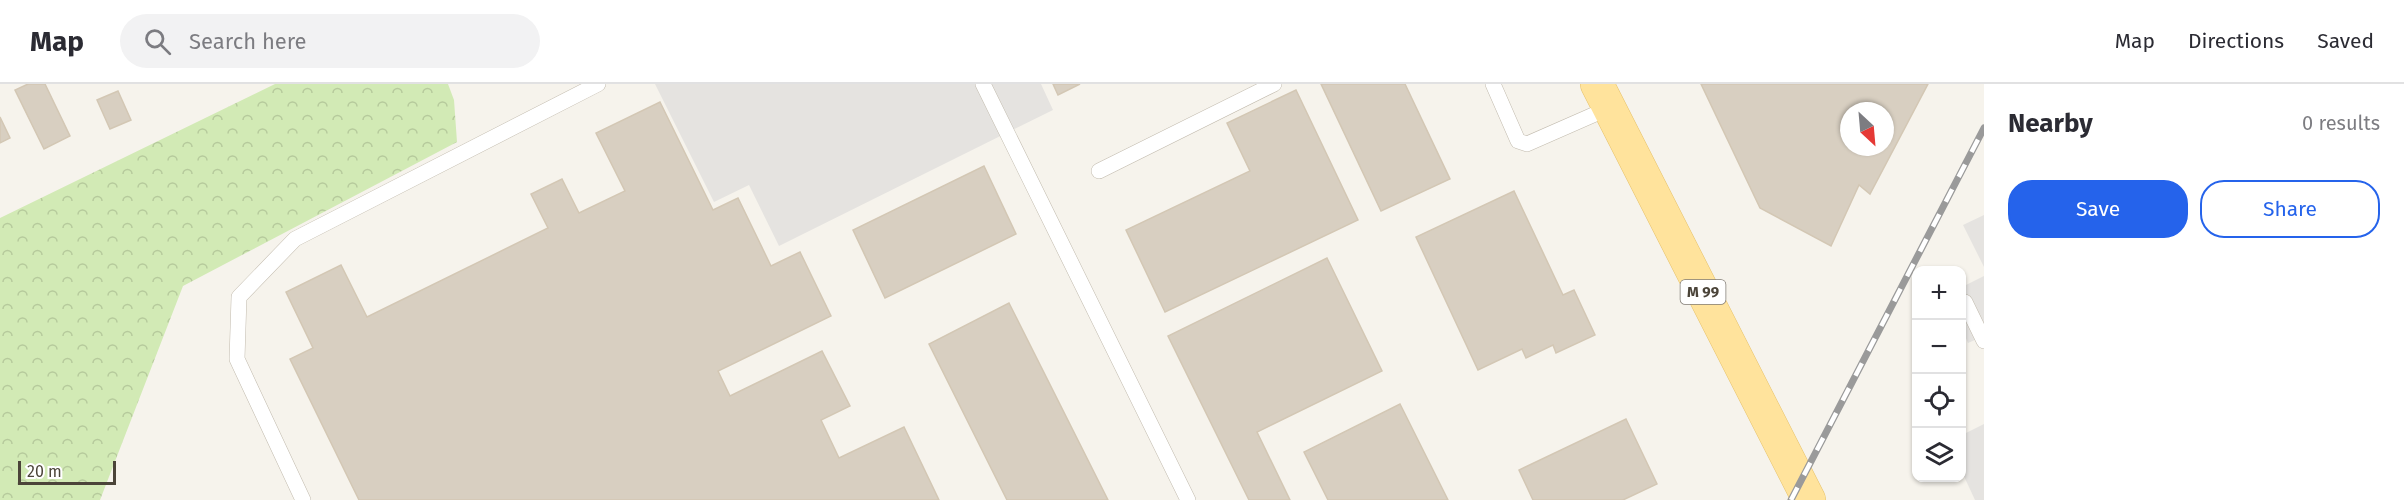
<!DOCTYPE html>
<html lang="en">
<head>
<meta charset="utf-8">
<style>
  :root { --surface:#fff; --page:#f2f2f3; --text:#2b2b33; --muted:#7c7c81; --line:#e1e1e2; --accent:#2563eb }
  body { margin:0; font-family:"Fira Sans",sans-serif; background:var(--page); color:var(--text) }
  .controls { position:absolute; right:18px; bottom:18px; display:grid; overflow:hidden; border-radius:12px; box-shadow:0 2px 4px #0004 }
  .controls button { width:54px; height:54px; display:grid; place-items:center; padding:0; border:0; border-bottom:2px solid var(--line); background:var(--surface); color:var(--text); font:30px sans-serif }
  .compass { position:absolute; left:1840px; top:18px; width:54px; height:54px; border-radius:50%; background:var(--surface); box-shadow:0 2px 4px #0004; rotate:154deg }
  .scale { position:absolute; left:18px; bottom:15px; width:98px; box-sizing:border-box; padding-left:6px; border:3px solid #4b4439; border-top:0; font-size:16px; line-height:21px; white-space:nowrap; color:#4b4439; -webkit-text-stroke:4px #fff; paint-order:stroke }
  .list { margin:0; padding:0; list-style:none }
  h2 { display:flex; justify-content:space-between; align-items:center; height:78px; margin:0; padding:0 24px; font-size:26px }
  h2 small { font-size:20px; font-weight:400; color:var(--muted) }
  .actions { display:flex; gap:12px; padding:18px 24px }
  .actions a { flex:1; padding:14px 0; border:2px solid var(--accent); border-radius:24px; text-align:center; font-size:21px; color:var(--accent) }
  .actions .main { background:var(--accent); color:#fff }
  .icon { flex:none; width:33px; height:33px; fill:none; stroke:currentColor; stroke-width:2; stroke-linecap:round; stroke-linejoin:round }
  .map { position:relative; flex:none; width:1984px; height:416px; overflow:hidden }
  header { display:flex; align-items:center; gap:36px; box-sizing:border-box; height:84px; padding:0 30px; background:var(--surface); border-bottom:2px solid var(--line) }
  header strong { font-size:28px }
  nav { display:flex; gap:33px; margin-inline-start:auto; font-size:21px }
  .search { width:420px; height:54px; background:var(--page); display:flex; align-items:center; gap:15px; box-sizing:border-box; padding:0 21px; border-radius:33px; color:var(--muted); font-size:22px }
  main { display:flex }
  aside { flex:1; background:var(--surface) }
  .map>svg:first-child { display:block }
  .forest { fill:url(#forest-crowns) }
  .parking { fill:#e5e3e0 }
  .building { fill:#d8cfc1; stroke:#d3c7b4; stroke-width:1.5; fill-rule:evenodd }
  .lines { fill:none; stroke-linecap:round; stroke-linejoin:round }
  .service-casing { stroke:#c2bbae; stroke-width:16 }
  .primary-casing { stroke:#e6c16a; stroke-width:34 }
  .service { stroke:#fff; stroke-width:15 }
  .primary { stroke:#ffe39c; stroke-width:33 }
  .rail-casing { stroke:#9a9a9a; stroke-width:7 }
  .rail { stroke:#fff; stroke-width:4.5; stroke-dasharray:14; stroke-linecap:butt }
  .labels { text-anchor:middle; stroke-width:6; stroke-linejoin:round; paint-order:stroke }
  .shield { fill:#fff; stroke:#817c74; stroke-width:1.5 }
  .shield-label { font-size:15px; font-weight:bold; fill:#4b4439 }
</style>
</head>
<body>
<header>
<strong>Map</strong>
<div class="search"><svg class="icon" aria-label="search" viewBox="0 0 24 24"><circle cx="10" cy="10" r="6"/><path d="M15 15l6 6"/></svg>Search here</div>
<nav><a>Map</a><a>Directions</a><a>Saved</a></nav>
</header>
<main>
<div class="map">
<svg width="1984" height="416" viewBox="0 0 1984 416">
  <defs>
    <pattern id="forest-crowns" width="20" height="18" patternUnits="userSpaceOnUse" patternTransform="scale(1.5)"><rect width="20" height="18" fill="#d2eab5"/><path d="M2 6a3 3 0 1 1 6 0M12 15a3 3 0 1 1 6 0" fill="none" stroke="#b6ca9c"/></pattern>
  </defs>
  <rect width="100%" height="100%" fill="#f6f3ec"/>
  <path class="forest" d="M275,0H448L454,16L457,58L183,202L100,416H0V134Z"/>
  <g class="parking">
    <path d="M655,0H1041L1053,26L779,162L749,101L714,118Z"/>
    <path d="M1984,131V183L1963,141Z"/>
    <path d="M1984,192V252L1968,259L1962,245V203Z"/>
    <path d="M1984,340V416H1975L1962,388V351Z"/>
  </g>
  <g class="building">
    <path d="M28,0H45L70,52L44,65L15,6Z"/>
    <path d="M1053,0H1080L1058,11Z"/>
    <path d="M1321,0H1405L1450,95L1381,127Z"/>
    <path d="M1701,0H1928L1870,110L1859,101L1831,162L1760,124ZM1849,27H1885V63H1849Z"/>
    <path d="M1296,6L1358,136L1165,228L1126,146L1250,87L1227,39Z"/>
    <path d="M118,7L131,36L110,45L97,16Z"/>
    <path d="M660,18L713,126L738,114L771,182L800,168L831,232L718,287L730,312L822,267L850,322L821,336L839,374L904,343L939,416H359L290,275L313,264L286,208L341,181L367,233L548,144L531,110L562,95L579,129L625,107L596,49Z"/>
    <path d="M0,33L10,54L0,59Z"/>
    <path d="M984,82L1016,150L885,214L853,146Z"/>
    <path d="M1514,107L1563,211L1574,206L1595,251L1556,269L1553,261L1526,274L1522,265L1478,286L1416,153Z"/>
    <path d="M1327,174L1382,287L1257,348L1290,416H1249L1168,252Z"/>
    <path d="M1009,219L1108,416H1007L929,260Z"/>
    <path d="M1400,320L1448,416H1328L1304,368Z"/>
    <path d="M1626,335L1657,400L1623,416H1533L1519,386Z"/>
  </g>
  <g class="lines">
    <g class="service-casing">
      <g id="service">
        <path d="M983,0L1188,416"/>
        <path d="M1493,0L1518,57L1527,60L1609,24"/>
        <path d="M1099,87L1274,0"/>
        <path d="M1965,218L1984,257"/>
        <path d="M303,416L237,275L239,213L295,155L598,0"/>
      </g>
    </g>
    <g class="primary-casing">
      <path id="primary" d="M1597,0L1809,416"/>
    </g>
    <use href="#service" class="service"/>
    <use href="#primary" class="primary"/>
    <g class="rail-casing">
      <path id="rail" d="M1791,416L1984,44"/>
    </g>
    <use href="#rail" class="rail"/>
  </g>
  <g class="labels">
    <rect class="shield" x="1680.5" y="196" width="45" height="24" rx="4.5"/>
    <g class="shield-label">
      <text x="1703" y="213">M 99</text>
    </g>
  </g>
</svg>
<div class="controls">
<button>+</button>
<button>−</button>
<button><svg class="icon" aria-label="locate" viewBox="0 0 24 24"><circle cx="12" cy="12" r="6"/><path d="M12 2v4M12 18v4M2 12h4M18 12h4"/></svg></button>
<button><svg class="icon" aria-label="layers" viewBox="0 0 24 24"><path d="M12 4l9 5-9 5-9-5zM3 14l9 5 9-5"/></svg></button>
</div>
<svg class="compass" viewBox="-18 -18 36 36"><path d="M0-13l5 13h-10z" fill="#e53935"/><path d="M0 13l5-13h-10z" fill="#7c7c81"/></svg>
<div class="scale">20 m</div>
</div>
<aside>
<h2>Nearby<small>0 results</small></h2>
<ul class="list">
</ul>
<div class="actions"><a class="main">Save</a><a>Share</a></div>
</aside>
</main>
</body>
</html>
